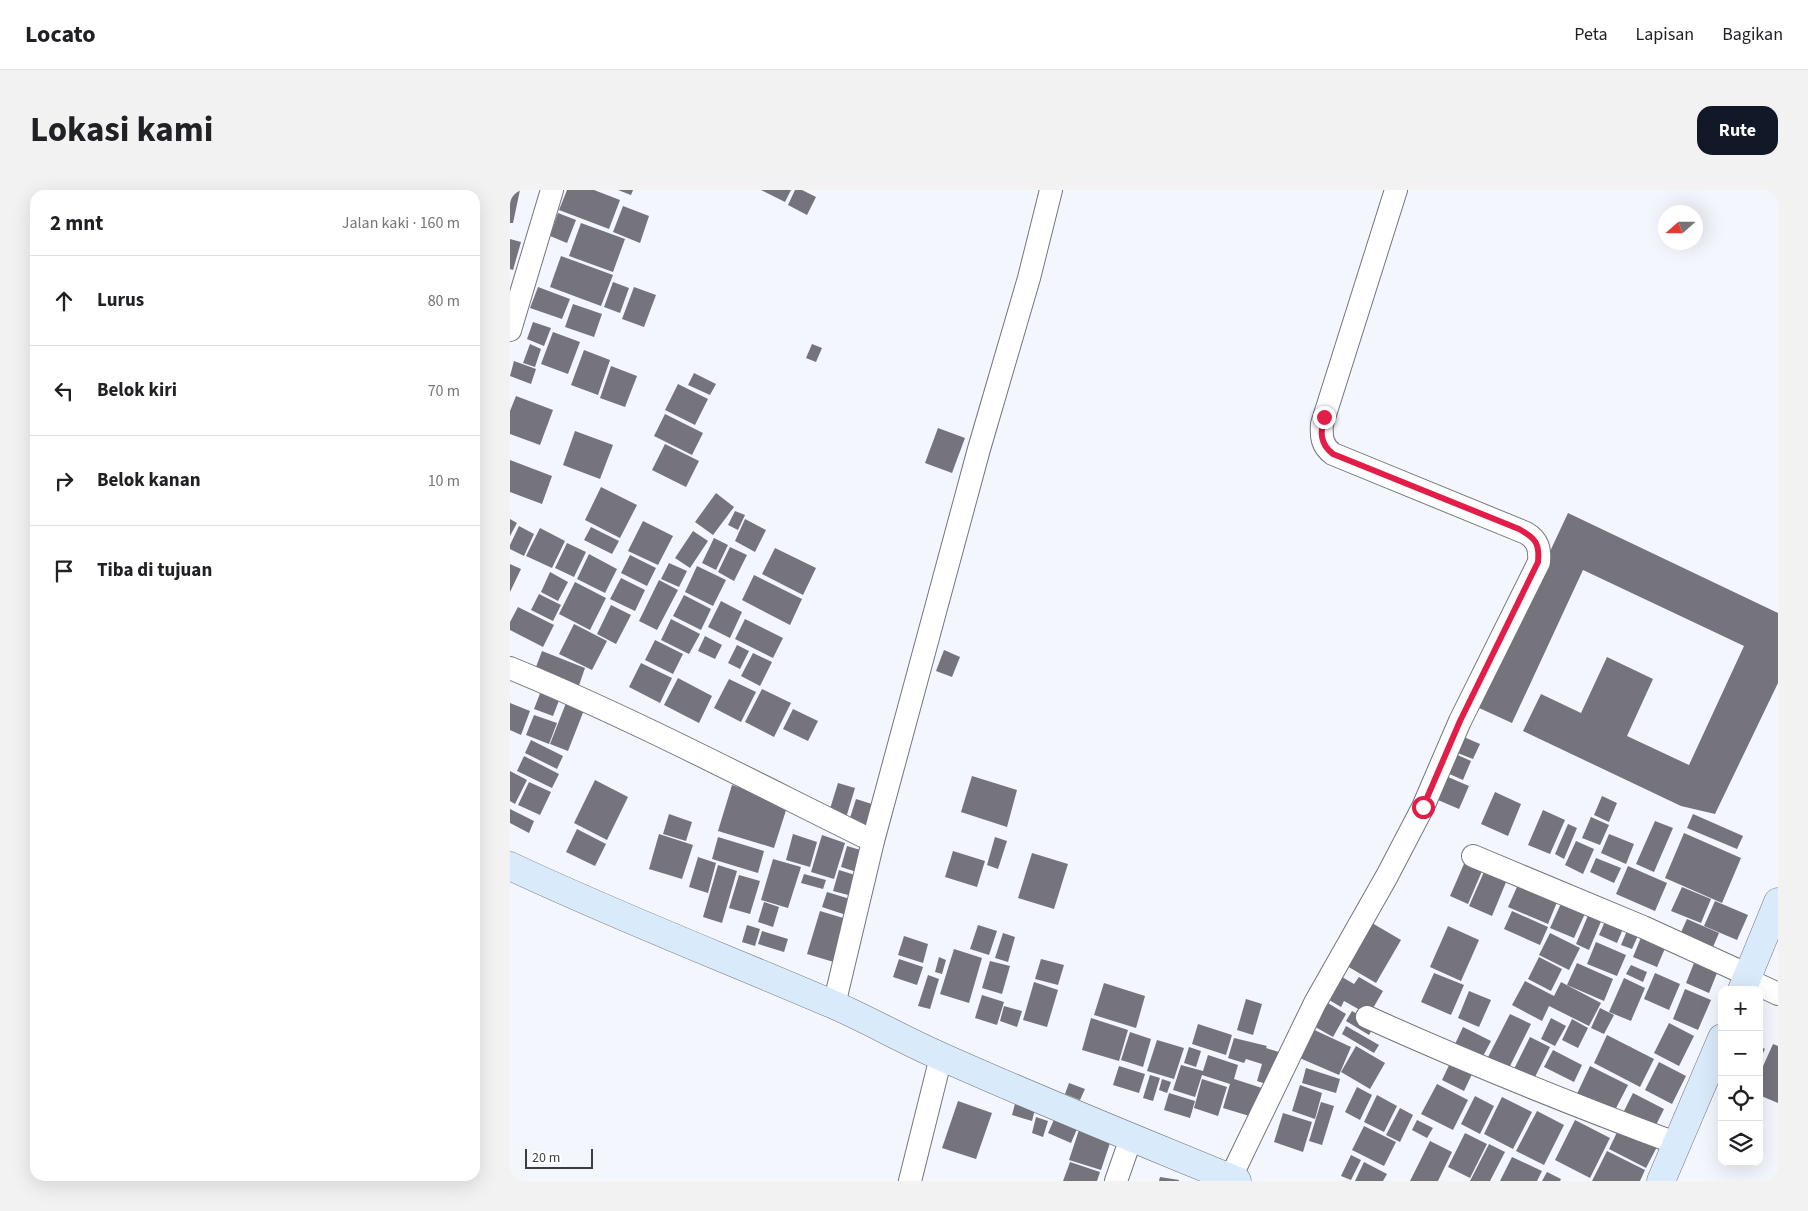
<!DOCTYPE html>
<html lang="id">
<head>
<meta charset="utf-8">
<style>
  :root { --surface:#fff; --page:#f2f2f2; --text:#202124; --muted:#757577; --line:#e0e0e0; --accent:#111827 }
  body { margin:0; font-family:"Source Sans 3",sans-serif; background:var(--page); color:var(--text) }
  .controls { position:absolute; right:15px; bottom:15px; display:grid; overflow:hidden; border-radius:10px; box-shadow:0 5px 20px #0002 }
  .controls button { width:45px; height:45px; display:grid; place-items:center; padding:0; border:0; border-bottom:1px solid var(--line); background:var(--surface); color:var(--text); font:25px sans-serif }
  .compass { position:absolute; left:1148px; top:15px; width:45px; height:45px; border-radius:50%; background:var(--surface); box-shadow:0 5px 20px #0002; rotate:249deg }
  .scale { position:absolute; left:15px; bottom:12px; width:68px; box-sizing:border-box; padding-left:5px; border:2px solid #3b3d40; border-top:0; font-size:14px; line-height:18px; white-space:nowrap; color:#3b3d40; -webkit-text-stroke:4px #fff; paint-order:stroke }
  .stop { position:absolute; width:15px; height:15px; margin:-11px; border:4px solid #e11d48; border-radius:50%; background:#fff }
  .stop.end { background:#e11d48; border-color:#fff; box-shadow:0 1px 5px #0008 }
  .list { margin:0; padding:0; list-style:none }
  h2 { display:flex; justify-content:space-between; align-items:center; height:65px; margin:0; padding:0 20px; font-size:21px }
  h2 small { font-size:16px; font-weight:400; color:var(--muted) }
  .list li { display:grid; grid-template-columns:32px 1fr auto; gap:15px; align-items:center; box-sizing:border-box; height:90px; padding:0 20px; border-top:1px solid var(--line) }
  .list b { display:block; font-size:19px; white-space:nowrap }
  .list em { font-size:16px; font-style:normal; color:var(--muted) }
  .icon { flex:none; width:28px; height:28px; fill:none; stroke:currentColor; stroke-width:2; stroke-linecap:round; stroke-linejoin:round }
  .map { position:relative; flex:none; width:1268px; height:991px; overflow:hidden; border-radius:15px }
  header { display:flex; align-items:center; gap:30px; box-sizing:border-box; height:70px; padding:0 25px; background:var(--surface); border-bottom:1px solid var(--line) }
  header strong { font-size:24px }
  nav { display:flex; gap:28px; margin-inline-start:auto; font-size:18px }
  .intro { display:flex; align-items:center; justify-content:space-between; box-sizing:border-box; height:120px; padding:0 30px }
  h1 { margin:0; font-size:35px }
  .button { padding:12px 22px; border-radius:15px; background:var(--accent); color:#fff; font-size:18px; font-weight:700 }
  main { display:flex; gap:30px; padding:0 30px }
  aside { flex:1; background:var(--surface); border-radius:15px; box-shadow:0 5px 20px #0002 }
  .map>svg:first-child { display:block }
  .building { fill:#75747d }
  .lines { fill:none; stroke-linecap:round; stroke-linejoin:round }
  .street-casing { stroke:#73767e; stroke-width:24 }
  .secondary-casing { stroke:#73767e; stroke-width:29 }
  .street { stroke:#fff; stroke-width:22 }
  .secondary { stroke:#d9eafa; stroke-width:28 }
  .route { stroke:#e11d48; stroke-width:6 }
</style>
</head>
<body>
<header>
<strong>Locato</strong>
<nav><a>Peta</a><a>Lapisan</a><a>Bagikan</a></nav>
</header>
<div class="intro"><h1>Lokasi kami</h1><a class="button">Rute</a></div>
<main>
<aside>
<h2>2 mnt<small>Jalan kaki · 160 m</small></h2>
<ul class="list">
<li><svg class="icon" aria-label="ahead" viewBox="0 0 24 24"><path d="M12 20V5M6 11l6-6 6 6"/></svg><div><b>Lurus</b></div><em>80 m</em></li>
<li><svg class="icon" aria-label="left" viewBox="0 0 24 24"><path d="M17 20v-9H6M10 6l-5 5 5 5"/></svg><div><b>Belok kiri</b></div><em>70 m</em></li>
<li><svg class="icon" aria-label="right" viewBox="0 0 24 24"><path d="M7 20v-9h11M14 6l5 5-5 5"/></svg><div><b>Belok kanan</b></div><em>10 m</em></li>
<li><svg class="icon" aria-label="arrive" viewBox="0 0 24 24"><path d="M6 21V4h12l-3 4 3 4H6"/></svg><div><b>Tiba di tujuan</b></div></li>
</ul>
</aside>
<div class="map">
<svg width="1268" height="991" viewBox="0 0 1268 991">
  <rect width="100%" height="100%" fill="#f3f6fd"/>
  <g class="building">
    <path d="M0,0H10L3,33H0Z"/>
    <path d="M57,0H84L110,10L99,39L49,20Z"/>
    <path d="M108,0H123L121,5Z"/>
    <path d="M251,0H281L275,12Z"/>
    <path d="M285,0H292L306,7L297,25L278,15Z"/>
    <path d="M113,16L139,26L130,53L103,42Z"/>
    <path d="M48,23L66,30L57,53L40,46Z"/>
    <path d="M71,33L115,49L103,82L59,66Z"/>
    <path d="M0,49L11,52L3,80L0,79Z"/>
    <path d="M51,66L103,85L91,116L40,97Z"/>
    <path d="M103,92L119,98L110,123L94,117Z"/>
    <path d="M28,97L60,109L52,129L20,118Z"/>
    <path d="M124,97L146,105L134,137L112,129Z"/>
    <path d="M63,114L92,124L84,147L55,137Z"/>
    <path d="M23,132L41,138L34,156L17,149Z"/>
    <path d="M43,142L70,152L58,184L31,174Z"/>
    <path d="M20,154L31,159L25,177L13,173Z"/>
    <path d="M302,154L312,158L306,172L296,168Z"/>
    <path d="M74,160L100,170L88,205L61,195Z"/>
    <path d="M4,171L26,179L21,194L0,186Z"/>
    <path d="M101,176L127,186L115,217L90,208Z"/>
    <path d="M184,183L206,194L200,205L178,195Z"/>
    <path d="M168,194L198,209L185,235L155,220Z"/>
    <path d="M6,206L43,220L30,255L0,244V221Z"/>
    <path d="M155,224L193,243L182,265L144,246Z"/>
    <path d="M428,238L455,248L442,283L415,273Z"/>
    <path d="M65,241L103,255L90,289L53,275Z"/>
    <path d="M155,254L189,271L176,297L142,280Z"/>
    <path d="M0,270L42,286L32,314L0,302Z"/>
    <path d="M91,297L127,315L110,348L75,330Z"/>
    <path d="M206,303L224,317L203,345L185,332Z"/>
    <path d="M225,321L235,325L228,340L218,335Z"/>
    <path d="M1058,323L1268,423V493L1205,624L1171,616L1013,541L1031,504L1071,523L1097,467L1143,489L1117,546L1179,575L1234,456L1073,380L1002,533L967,517Z"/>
    <path d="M0,329L7,333L0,346Z"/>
    <path d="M235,329L256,340L245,362L225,351Z"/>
    <path d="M133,331L163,346L148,375L118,361Z"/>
    <path d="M9,336L24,344L14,366L0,359V355Z"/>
    <path d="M81,337L109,351L102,364L74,350Z"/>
    <path d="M30,338L55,351L42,378L16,366Z"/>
    <path d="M183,341L198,351L180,378L165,368Z"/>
    <path d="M204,348L218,355L206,380L192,373Z"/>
    <path d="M57,353L76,362L64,387L45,378Z"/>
    <path d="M220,357L237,365L224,391L208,382Z"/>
    <path d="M265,358L306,378L293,405L252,384Z"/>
    <path d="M79,364L107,379L95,403L67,389Z"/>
    <path d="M120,365L146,378L137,396L111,383Z"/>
    <path d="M159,373L177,381L169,397L151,389Z"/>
    <path d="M0,374L11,379L0,402Z"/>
    <path d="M187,376L216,390L203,416L175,402Z"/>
    <path d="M40,382L58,392L48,411L31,402Z"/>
    <path d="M244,385L292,409L280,435L232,410Z"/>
    <path d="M111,388L135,400L125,421L100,409Z"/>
    <path d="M149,390L168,400L147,440L129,431Z"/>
    <path d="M65,392L96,408L80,440L49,424Z"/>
    <path d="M29,404L51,415L43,431L21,420Z"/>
    <path d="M174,405L201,419L191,440L163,426Z"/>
    <path d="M211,411L232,422L220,448L198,437Z"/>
    <path d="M101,415L121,425L106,454L87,444Z"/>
    <path d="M8,417L44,435L33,457L0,440V432Z"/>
    <path d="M161,429L190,444L179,464L151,450Z"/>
    <path d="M235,429L273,448L263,468L225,449Z"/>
    <path d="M64,434L97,451L82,480L49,464Z"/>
    <path d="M195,446L212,455L205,469L188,461Z"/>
    <path d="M145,450L173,464L163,484L135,470Z"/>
    <path d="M227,455L239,461L230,479L218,473Z"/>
    <path d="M434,460L450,467L442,487L426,481Z"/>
    <path d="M32,461L75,478L67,501L23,485Z"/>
    <path d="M243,463L262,472L250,496L231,486Z"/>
    <path d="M131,473L162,488L150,513L119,497Z"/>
    <path d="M168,488L202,506L189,533L154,515Z"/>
    <path d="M219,489L246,502L231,532L204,518Z"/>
    <path d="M252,499L281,513L264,547L235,532Z"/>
    <path d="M31,501L50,508L43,526L24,519Z"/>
    <path d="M0,513L20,521L11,545L0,540Z"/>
    <path d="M56,513L74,520L58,561L40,554Z"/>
    <path d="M283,519L308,531L298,551L273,539Z"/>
    <path d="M24,525L47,533L39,554L16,545Z"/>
    <path d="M947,544L970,554L963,569L940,560Z"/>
    <path d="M21,550L53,566L47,579L15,563Z"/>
    <path d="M943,563L961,571L953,590L935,582Z"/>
    <path d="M14,566L49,584L42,598L7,581Z"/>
    <path d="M0,581L17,590L5,614L0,611Z"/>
    <path d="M931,584L959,596L949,619L921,607Z"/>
    <path d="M462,586L507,600L497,637L451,622Z"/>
    <path d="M85,590L118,607L97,650L64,633Z"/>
    <path d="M19,592L41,602L30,625L8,615Z"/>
    <path d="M328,593L345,598L336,628L319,622Z"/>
    <path d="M222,595L278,614L264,658L208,641Z"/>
    <path d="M985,602L1011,614L998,646L971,634Z"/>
    <path d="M1092,606L1107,613L1099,632L1084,625Z"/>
    <path d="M346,609L365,615L359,637L339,631Z"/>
    <path d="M0,619L24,631L19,643L0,633Z"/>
    <path d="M1033,620L1055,630L1040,664L1018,655Z"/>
    <path d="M159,624L182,632L176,651L153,644Z"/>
    <path d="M1183,624L1233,646L1227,659L1177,638Z"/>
    <path d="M1081,627L1099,635L1090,655L1072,648Z"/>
    <path d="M1145,631L1163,638L1144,682L1126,674Z"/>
    <path d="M1058,634L1067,638L1054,669L1045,664Z"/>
    <path d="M67,639L96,654L85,676L56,662Z"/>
    <path d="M1174,643L1231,668L1212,713L1155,688Z"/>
    <path d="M149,644L183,655L172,689L139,679Z"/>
    <path d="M283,644L307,652L300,677L276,670Z"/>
    <path d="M1099,644L1124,654L1116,674L1091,663Z"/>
    <path d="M312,645L335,653L324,689L301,682Z"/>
    <path d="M208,647L254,661L248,683L202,669Z"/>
    <path d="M485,647L497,651L488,679L477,675Z"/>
    <path d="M1066,651L1084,659L1073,684L1055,675Z"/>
    <path d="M337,656L357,662L350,683L331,677Z"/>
    <path d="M443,661L475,671L467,697L435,687Z"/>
    <path d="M522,663L558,674L544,719L508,708Z"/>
    <path d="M188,667L206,673L198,703L179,697Z"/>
    <path d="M957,667L975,674L958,714L940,706Z"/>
    <path d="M1086,668L1111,678L1104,693L1080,682Z"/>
    <path d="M263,669L291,677L278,718L251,710Z"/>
    <path d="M208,675L227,681L212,733L193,727Z"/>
    <path d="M977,675L999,685L982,726L959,716Z"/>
    <path d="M1118,676L1157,693L1145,721L1106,704Z"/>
    <path d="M329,680L348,686L342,706L323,701Z"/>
    <path d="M294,684L316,690L313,699L291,693Z"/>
    <path d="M229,685L250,691L240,724L219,718Z"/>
    <path d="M1011,688L1050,705L1038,734L998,717Z"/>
    <path d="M1172,697L1201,709L1191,733L1161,721Z"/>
    <path d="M317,702L340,709L336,725L312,717Z"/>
    <path d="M1053,709L1077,719L1064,748L1040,738Z"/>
    <path d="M1205,711L1238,725L1227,750L1194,736Z"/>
    <path d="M254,712L269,717L263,737L248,732Z"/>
    <path d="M1082,716L1095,722L1079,760L1066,754Z"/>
    <path d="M310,721L340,730L327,773L297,764Z"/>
    <path d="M1002,721L1038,737L1030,755L994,739Z"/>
    <path d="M1097,727L1115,734L1107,753L1089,745Z"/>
    <path d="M1177,729L1209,743L1200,764L1168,749Z"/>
    <path d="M862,733L891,750L866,793L837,776Z"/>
    <path d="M237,735L250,739L245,756L232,752Z"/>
    <path d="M468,735L487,741L479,765L460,759Z"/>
    <path d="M938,736L969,750L951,791L920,777Z"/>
    <path d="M1119,736L1130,741L1122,759L1111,755Z"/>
    <path d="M252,741L278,749L274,762L248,754Z"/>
    <path d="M493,743L505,747L498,772L485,768Z"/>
    <path d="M1040,743L1070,758L1059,780L1029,765Z"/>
    <path d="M1132,745L1156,756L1147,777L1123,767Z"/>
    <path d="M394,746L418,754L413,773L388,765Z"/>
    <path d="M1086,752L1116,765L1107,786L1077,774Z"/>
    <path d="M444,759L472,768L459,813L430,804Z"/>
    <path d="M429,767L436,770L432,784L425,782Z"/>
    <path d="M1029,767L1052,779L1041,801L1018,789Z"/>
    <path d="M389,769L413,777L407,795L383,787Z"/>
    <path d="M531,769L554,775L548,795L525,789Z"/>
    <path d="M480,771L500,776L492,804L472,798Z"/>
    <path d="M1067,773L1103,789L1094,811L1057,795Z"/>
    <path d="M1184,773L1207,783L1199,803L1176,793Z"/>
    <path d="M1121,775L1137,782L1133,792L1116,784Z"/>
    <path d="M924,783L954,795L941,825L911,812Z"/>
    <path d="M1145,783L1170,794L1159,820L1134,809Z"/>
    <path d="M827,784L844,794L849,787L873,801L859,825L834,811L831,817L814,807Z"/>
    <path d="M418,785L429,789L420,819L408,816Z"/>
    <path d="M1114,788L1135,798L1121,831L1099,822Z"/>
    <path d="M1015,791L1044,806L1051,792L1091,813L1079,836L1039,816L1032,831L1002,815Z"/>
    <path d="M524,792L548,800L537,837L513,830Z"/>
    <path d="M594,793L635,806L626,838L584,825Z"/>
    <path d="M1175,799L1201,810L1188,840L1163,829Z"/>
    <path d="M959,801L981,810L969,837L948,828Z"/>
    <path d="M472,805L494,812L487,835L465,828Z"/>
    <path d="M736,809L752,814L743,845L727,840Z"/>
    <path d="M813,810L836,824L823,847L800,834Z"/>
    <path d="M494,816L512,821L507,837L490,831Z"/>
    <path d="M1090,818L1104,825L1094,844L1081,838Z"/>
    <path d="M842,821L865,834L859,845L836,831Z"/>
    <path d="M1000,824L1021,834L997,882L976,871Z"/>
    <path d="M581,828L618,840L609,871L572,860Z"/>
    <path d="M1041,828L1056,836L1045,856L1031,849Z"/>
    <path d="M1062,829L1078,838L1068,858L1052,850Z"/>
    <path d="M1159,833L1184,846L1169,876L1144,863Z"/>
    <path d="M688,834L722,845L716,865L682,854Z"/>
    <path d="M836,836L869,855L864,863L832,844Z"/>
    <path d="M798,837L841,857L829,885L785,866Z"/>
    <path d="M953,837L981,851L972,868L945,854Z"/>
    <path d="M620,842L641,849L633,877L611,870Z"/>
    <path d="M1097,845L1144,869L1130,897L1084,873Z"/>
    <path d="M1020,847L1040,857L1023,891L1003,881Z"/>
    <path d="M724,848L757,856L756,858L772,863L762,896L747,891L752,874L736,869L734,873L718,868Z"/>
    <path d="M647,850L674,858L664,889L637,881Z"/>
    <path d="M1263,854L1268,856V913L1249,905V885Z"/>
    <path d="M846,856L875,873L860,899L831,882Z"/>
    <path d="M1249,856L1255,859L1249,871Z"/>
    <path d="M679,857L691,861L686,877L674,873Z"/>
    <path d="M1043,860L1072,875L1064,892L1034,877Z"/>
    <path d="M698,865L728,875L724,889L755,899L746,928L713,918L720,894L692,885L685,907L663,900L671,875L693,881Z"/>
    <path d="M941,871L963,882L954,901L932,890Z"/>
    <path d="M1149,872L1176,886L1162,914L1135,900Z"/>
    <path d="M609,876L635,884L629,903L603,895Z"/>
    <path d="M1080,876L1118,895L1103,924L1066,906Z"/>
    <path d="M796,878L830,889L826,903L792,893Z"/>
    <path d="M640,885L650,888L643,911L633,908Z"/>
    <path d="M652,889L661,892L657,903L649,900Z"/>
    <path d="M692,889L717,897L708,926L684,918Z"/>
    <path d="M559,893L575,899L570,910L555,904Z"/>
    <path d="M927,894L958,910L943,940L911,924Z"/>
    <path d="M790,895L812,903L805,929L782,921Z"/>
    <path d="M847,897L862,905L850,930L835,922Z"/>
    <path d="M659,903L685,911L680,928L654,920Z"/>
    <path d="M1123,903L1154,919L1142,943L1111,927Z"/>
    <path d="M867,905L887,916L874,942L854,932Z"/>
    <path d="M965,906L984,916L970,944L951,934Z"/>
    <path d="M992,907L1022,922L1003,959L974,944Z"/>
    <path d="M506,910L526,915L522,931L502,925Z"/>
    <path d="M448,911L482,923L466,969L432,958Z"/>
    <path d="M811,912L824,916L812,955L799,951Z"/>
    <path d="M890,918L903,925L890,952L876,945Z"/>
    <path d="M1027,921L1054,935L1034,975L1006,961Z"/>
    <path d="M547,923L570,932L561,953L538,943Z"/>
    <path d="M773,923L802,932L793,962L764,952Z"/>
    <path d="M526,927L538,931L533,947L522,943Z"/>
    <path d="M907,930L923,938L917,948L902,940Z"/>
    <path d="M1065,930L1100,948L1080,988L1045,970Z"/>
    <path d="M854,936L886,952L874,976L842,960Z"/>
    <path d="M1110,936L1148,955L1136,978L1099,959Z"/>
    <path d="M570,937L602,947L591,980L559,970Z"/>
    <path d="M955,943L977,954L960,988L938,977Z"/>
    <path d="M920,951L942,962L928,991H900Z"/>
    <path d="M979,954L995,962L980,991H960Z"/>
    <path d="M1097,961L1135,980L1130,991H1082Z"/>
    <path d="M841,965L851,970L841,990L831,986Z"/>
    <path d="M1002,967L1032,981L1027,991H990Z"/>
    <path d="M560,972L590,982L587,991H553Z"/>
    <path d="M854,972L877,984L873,991H845Z"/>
    <path d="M1037,982L1051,989L1050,991H1032Z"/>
    <path d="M650,987L669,990V991H649Z"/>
  </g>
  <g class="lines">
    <g class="street-casing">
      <g id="street">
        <path d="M0,140L42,0"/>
        <path d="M0,478C124,529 243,592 363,651"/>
        <path d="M963,666L1133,737L1238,785"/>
        <path d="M1236,789L1268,804"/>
        <path d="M324,815L363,651L469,259L519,88L541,0"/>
        <path d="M857,827C959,873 1063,915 1168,954"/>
        <path d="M400,991L431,867"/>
        <path d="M606,991L621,948"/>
        <path d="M719,991L805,813L877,686L913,617L950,531L1029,372C1030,359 1028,350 1016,343L823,264C812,256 811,247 812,234L886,0"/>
      </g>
    </g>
    <g class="secondary-casing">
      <g id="secondary">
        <path d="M0,676C106,726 215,768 322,814C359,830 393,850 430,866C528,910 628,950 727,991"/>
        <path d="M1232,800L1268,712"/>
        <path d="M1151,991L1212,848"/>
      </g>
    </g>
    <use href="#street" class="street"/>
    <use href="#secondary" class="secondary"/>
  </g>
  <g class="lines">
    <path class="route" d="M814,227C810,242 810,254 823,264L1009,339C1025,348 1030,353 1028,372L950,531L913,617"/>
  </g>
</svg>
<div class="controls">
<button>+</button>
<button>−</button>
<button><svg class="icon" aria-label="locate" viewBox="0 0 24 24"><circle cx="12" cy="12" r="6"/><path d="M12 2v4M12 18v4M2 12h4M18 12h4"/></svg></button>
<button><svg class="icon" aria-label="layers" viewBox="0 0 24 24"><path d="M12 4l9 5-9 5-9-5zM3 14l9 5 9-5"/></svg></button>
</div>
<svg class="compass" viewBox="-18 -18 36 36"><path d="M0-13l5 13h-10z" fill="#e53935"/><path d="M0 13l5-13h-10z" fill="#757577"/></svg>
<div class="scale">20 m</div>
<div class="stop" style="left:913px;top:617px"></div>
<div class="stop end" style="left:814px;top:227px"></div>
</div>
</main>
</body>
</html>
